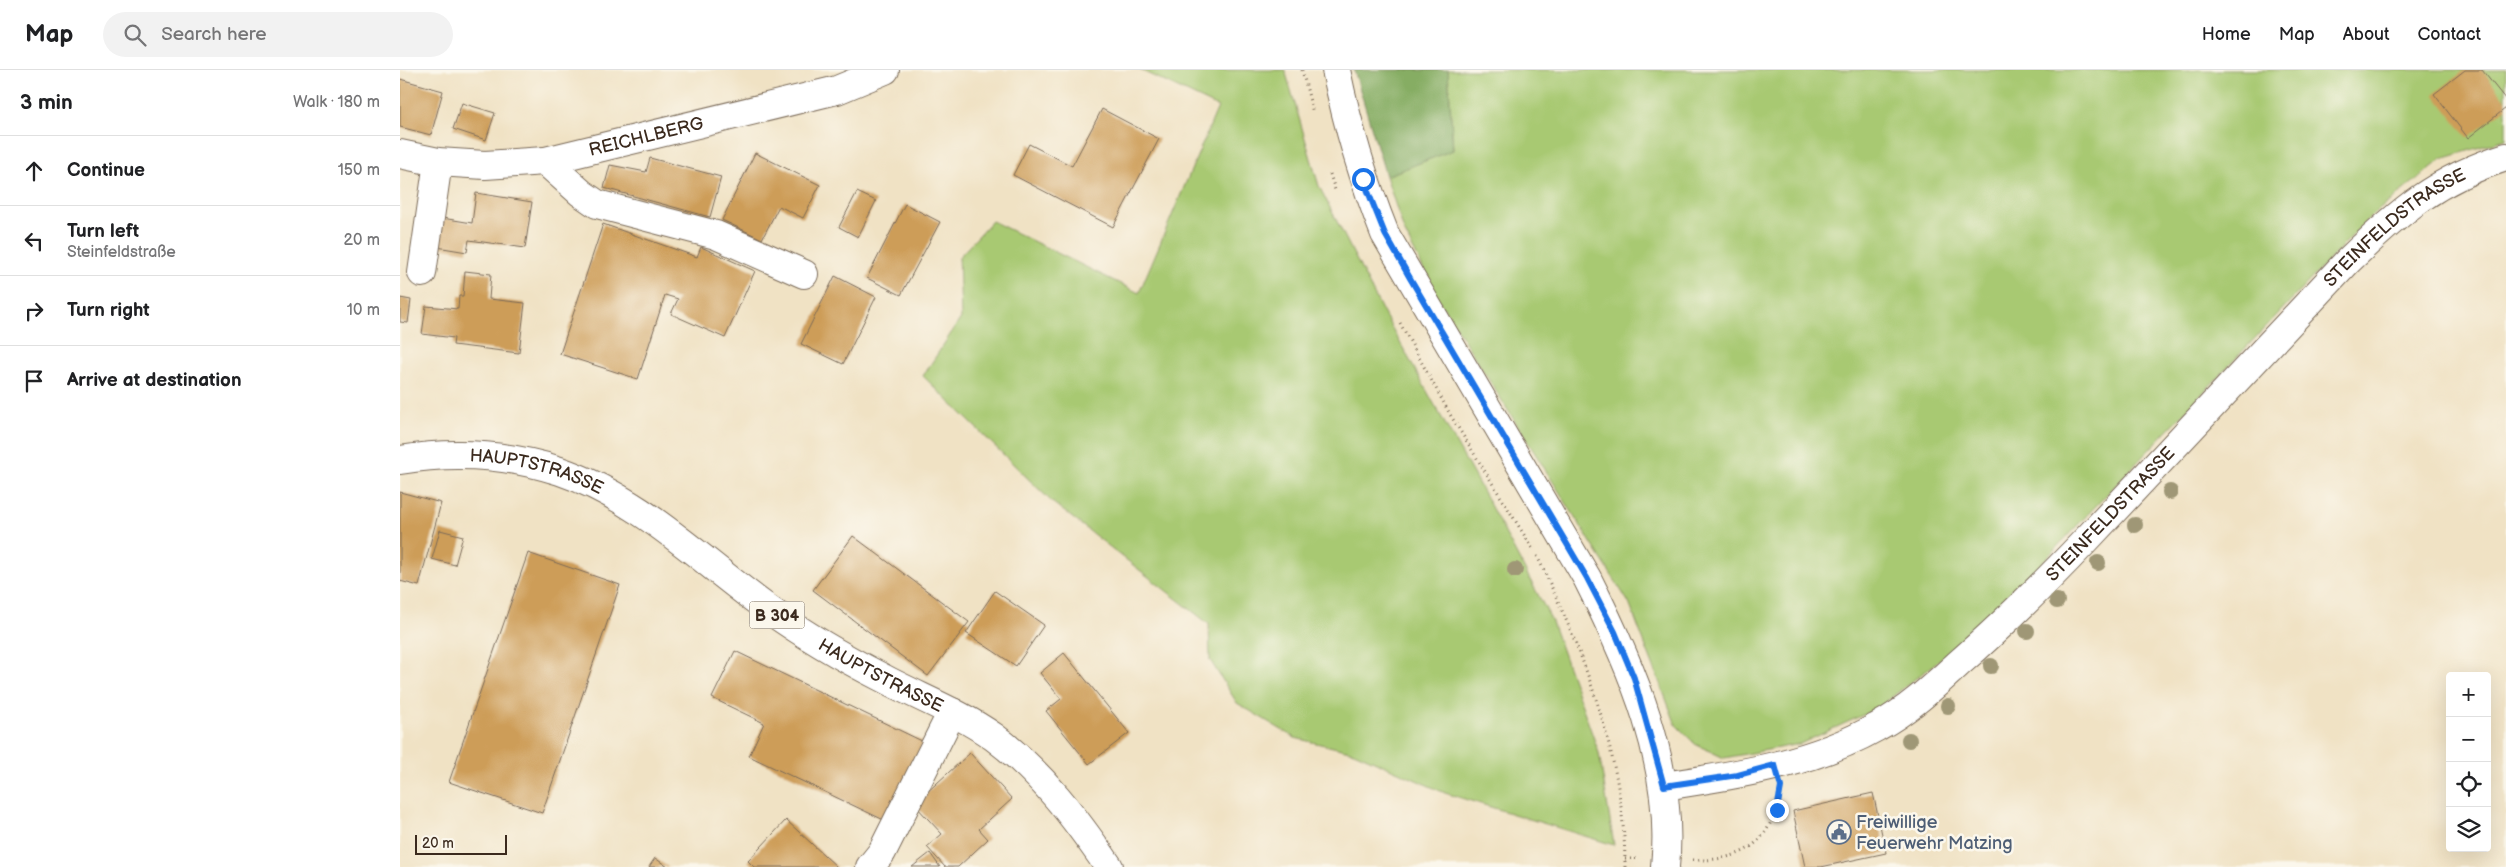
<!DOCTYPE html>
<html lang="en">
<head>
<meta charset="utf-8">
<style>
  :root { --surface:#fff; --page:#f2f2f2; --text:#202124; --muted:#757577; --line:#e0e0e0 }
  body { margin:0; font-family:"Balsamiq Sans",sans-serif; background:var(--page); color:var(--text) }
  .controls { position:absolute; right:15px; bottom:15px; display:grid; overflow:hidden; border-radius:5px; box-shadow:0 5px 20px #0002 }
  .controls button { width:45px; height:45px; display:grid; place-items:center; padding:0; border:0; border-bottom:1px solid var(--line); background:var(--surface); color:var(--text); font:25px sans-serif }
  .scale { position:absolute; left:15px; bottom:12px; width:92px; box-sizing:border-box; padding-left:5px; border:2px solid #3b2a1e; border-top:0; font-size:14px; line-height:18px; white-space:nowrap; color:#3b2a1e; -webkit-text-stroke:4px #fbf7ec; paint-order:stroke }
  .stop { position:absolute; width:15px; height:15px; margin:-11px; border:4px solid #1a73e8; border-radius:50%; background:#fff }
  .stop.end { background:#1a73e8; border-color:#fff; box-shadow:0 1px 5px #0008 }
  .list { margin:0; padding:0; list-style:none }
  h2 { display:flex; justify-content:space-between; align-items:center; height:65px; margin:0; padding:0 20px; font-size:21px }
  h2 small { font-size:16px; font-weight:400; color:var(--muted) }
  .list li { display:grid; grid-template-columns:32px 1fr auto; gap:15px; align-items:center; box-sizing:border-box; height:70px; padding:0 20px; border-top:1px solid var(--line) }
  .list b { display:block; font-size:19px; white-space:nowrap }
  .list p { margin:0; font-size:16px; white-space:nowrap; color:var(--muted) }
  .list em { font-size:16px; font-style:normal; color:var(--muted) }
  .icon { flex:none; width:28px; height:28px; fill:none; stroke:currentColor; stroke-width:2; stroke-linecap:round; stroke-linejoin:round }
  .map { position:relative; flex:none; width:2106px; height:797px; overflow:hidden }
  header { display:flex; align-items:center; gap:30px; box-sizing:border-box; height:70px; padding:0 25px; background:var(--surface); border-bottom:1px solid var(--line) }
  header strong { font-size:24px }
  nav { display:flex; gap:28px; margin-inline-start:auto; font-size:18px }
  .search { width:350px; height:45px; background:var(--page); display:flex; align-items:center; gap:12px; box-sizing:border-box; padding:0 18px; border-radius:28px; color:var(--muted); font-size:19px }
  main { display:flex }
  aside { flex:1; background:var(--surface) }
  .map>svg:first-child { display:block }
  .green { fill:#a8c972; stroke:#727a48 }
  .forest { fill:#86ad64; stroke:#606c41 }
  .building { fill:#cd9d58 }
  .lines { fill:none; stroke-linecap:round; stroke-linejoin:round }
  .minor-casing { stroke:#7a6a58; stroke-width:30 }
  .major-casing { stroke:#7a6a58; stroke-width:30 }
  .path { stroke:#7a6a58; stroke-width:3; stroke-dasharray:1 4; stroke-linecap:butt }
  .minor { stroke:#fff; stroke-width:28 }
  .major { stroke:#fff; stroke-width:28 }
  .tree { fill:#9f9776 }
  .route { stroke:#1a73e8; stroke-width:6 }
  .labels { text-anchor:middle; stroke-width:5; stroke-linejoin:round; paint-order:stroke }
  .shield { fill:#fbf7ec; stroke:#75685c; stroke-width:1 }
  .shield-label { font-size:16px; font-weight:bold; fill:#3b2a1e }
  .street-label { font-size:18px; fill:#3b2a1e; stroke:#fbf7ec }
  .service-label { font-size:18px; fill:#4e5e75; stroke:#fbf7ec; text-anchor:start }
</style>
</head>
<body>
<header>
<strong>Map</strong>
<div class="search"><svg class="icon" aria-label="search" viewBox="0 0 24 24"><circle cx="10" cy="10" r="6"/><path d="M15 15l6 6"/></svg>Search here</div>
<nav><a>Home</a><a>Map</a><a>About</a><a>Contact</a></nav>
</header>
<main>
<aside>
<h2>3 min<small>Walk · 180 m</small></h2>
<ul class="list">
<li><svg class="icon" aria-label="ahead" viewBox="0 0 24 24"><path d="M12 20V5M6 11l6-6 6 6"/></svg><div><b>Continue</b></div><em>150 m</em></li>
<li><svg class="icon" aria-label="left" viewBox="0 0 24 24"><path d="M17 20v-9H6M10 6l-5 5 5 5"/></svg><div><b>Turn left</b><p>Steinfeldstraße</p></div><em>20 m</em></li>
<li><svg class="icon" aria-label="right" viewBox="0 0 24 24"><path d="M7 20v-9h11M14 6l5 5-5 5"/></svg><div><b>Turn right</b></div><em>10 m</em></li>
<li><svg class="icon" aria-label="arrive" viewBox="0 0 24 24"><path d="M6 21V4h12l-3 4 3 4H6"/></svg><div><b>Arrive at destination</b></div></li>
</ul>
</aside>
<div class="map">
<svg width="2106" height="797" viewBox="0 0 2106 797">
  <rect width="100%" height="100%" fill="#fbf7ec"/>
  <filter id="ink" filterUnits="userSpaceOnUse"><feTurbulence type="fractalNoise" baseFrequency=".02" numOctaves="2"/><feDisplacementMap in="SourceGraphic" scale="10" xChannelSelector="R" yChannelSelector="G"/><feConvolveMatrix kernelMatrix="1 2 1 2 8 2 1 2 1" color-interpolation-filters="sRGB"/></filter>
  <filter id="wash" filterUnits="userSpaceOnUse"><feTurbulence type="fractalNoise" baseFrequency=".0096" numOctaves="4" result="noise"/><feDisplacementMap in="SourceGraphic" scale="20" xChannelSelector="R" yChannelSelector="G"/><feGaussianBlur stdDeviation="1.12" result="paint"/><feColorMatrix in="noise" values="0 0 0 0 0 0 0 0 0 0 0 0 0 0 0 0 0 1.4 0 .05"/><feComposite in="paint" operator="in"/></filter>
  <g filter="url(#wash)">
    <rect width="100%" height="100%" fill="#f0e2c4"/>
    <g class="green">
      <path d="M740,0H885L919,116L983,242L1087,429L1151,549L1199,683L1214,775L1045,723L954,682L895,668L837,633L810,590L809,554L652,432L523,306L561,248L559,187L592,151L739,223L818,37Z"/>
      <path d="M1048,0H2106V69L2042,89L1970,147L1580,558L1478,638L1400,674L1324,688L1295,674L1276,655L1229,533L1040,232L1004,161L986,106L1053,80Z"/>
    </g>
    <path class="forest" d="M954,0H1048L1053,80L986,106Z"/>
    <g id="blocks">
      <g class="building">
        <path d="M2065,0H2082L2106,30V38L2068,68L2034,24Z"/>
        <path d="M0,9L43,21L31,65L0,57Z"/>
        <path d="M62,33L95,43L86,70L53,59Z"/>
        <path d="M702,39L759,69L713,157L613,105L629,74L672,96Z"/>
        <path d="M355,83L420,115L403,148L379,136L362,169L322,150Z"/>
        <path d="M250,88L321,107L310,147L204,118L210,95L246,102Z"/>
        <path d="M457,122L476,131L458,167L439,157Z"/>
        <path d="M76,123L132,132L125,178L69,170L67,182L37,177L42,148L72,153Z"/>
        <path d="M505,134L540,152L501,225L467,208Z"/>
        <path d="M203,154L297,187L301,177L355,201L325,268L271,244L278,229L265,225L238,309L160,284Z"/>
        <path d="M65,201L91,204L89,229L125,233L119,283L53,275L54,268L22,264L26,236L58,239L59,226H63Z"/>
        <path d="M435,206L476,227L443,294L401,274Z"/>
        <path d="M0,228L11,230L8,253L0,252Z"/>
        <path d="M0,422L41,433L19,516L0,511Z"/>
        <path d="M40,460L63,466L55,495L32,489Z"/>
        <path d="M453,466L569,552L528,606L413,520Z"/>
        <path d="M128,483L220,515L142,743L49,712Z"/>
        <path d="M595,521L644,555L616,596L566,563Z"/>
        <path d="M335,581L524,672L486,751L349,686L364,653L312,628Z"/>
        <path d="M664,583L729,663L689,694L646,641L661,629L640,603Z"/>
        <path d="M570,683L612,729L579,759L588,769L558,797H545L527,777L542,764L514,734Z"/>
        <path d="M1473,723L1486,783L1421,797H1405L1393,741Z"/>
        <path d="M386,750L437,797H354L348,791Z"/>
        <path d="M530,783L540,797H512Z"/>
        <path d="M255,788L268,797H249Z"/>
      </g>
    </g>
  </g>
  <g filter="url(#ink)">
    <use href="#blocks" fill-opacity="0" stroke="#7a6a58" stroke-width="1"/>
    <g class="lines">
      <g class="minor-casing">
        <g id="minor">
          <path id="s1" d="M0,84L38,92L85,95L145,91L437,20L485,0"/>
          <path d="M145,91L181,123L197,134L316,165L404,204"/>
          <path d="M22,203L38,92"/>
          <path id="s2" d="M1264,716C1337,705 1412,694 1477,657C1507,641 1533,617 1558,594C1603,555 1645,513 1686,470C1774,377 1861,284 1948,191C2000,141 2036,109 2106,87"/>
          <path d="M470,797L482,782L552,642"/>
        </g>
      </g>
      <g class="major-casing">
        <g id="major">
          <path d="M936,0C948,58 963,109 985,164L1187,508C1232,597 1275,695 1265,797"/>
          <path id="s3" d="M0,390C54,381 107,384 160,401C242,429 302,492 371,541C406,566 444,588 481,607C518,627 559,642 594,667C641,702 676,749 709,797"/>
        </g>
      </g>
      <g class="path">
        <path d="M902,0L913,43"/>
        <path d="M930,104L935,120"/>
        <path d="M1000,253L1051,346L1134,481"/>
        <path d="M1137,486C1184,584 1225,688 1225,797"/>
        <path d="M1225,789H1237"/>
        <path d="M1293,790C1342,791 1370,775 1379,725"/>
      </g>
      <use href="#minor" class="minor"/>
      <use href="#major" class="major"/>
    </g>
    <g class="tree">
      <circle cx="1770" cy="422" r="8"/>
      <circle cx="1735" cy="455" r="8"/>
      <circle cx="1698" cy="493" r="8"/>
      <circle cx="1115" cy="500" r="8"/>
      <circle cx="1657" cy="531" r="8"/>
      <circle cx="1627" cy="561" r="8"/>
      <circle cx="1591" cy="596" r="8"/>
      <circle cx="1548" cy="636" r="8"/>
      <circle cx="1509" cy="670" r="8"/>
    </g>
  </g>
  <g class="lines" filter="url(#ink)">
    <path class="route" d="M963,109L985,164L1010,208L1187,508L1215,562L1234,608L1264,716L1338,705L1375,695L1381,717L1377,740"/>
  </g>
  <defs>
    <g id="civic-ring" transform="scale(1.25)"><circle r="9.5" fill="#fbf7ec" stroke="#5c6f8a" stroke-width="1.5"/><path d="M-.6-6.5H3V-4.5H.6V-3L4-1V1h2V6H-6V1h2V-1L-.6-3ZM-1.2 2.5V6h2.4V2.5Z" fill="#5c6f8a"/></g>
  </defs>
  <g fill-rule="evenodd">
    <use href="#civic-ring" x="1439" y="762"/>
  </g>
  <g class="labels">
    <rect class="shield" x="349.5" y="531.5" width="55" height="27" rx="4"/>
    <g class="shield-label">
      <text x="377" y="551">B 304</text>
    </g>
    <g class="street-label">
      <text dy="6" stroke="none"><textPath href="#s1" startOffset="250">REICHLBERG</textPath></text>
      <text dy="6" stroke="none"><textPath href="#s2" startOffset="944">STEINFELDSTRASSE</textPath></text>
      <text dy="6" stroke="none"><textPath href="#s3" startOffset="139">HAUPTSTRASSE</textPath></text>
      <text dy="6" stroke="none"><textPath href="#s2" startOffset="539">STEINFELDSTRASSE</textPath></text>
      <text dy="6" stroke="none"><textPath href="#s3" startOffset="544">HAUPTSTRASSE</textPath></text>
    </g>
    <g class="service-label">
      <text x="1456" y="758">Freiwillige<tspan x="1456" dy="21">Feuerwehr Matzing</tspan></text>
    </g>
  </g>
</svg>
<div class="controls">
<button>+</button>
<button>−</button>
<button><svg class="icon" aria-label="locate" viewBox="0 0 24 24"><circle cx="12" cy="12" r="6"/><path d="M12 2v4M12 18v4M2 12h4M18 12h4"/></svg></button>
<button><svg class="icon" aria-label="layers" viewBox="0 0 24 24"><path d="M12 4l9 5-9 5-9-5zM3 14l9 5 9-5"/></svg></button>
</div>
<div class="scale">20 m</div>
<div class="stop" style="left:963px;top:109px"></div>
<div class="stop end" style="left:1377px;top:740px"></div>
</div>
</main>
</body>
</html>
